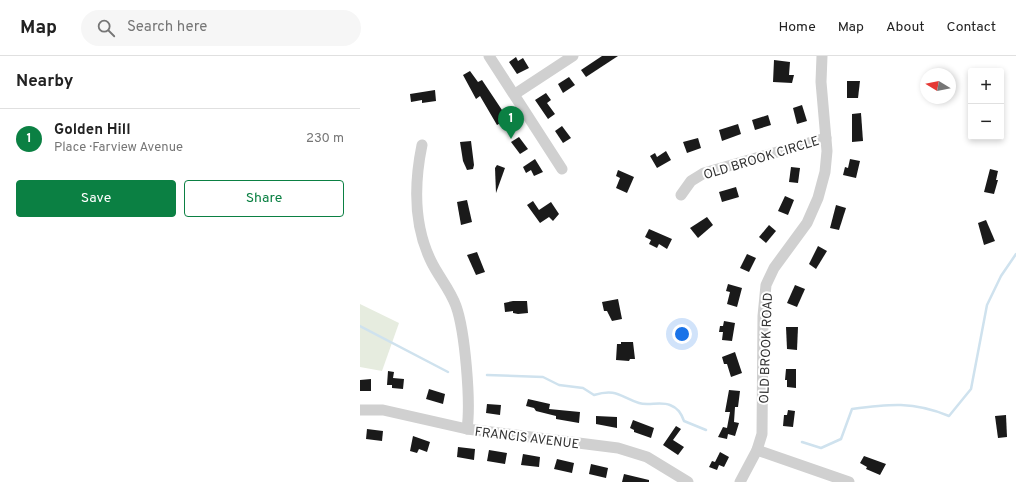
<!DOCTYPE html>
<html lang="en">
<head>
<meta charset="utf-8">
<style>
  :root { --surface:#fff; --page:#f6f6f6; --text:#222; --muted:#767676; --line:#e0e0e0; --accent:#0b8043 }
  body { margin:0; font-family:Overpass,sans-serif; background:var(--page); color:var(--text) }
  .controls { position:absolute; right:12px; top:12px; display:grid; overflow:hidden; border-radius:4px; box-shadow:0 2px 6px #0003 }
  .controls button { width:36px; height:36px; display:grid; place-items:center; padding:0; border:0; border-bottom:1px solid var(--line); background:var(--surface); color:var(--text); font:20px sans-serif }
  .compass { position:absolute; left:560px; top:12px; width:36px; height:36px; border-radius:50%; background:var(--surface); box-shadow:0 2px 6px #0003; rotate:280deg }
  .you { position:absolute; left:322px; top:278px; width:14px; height:14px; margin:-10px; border:3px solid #fff; border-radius:50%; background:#1a73e8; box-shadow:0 0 0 6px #1a73e833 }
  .badge { display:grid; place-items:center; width:26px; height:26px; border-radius:50%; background:var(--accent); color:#fff; font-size:13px; font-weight:700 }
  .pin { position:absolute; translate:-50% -33px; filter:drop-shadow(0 1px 2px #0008) }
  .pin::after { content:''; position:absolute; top:21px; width:14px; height:12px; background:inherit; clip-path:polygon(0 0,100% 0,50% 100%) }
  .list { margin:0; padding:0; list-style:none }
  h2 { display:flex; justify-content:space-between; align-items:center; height:52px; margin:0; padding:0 16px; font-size:17px }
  h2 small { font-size:13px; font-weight:400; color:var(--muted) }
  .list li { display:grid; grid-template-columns:26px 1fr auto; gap:12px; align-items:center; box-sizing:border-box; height:60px; padding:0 16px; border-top:1px solid var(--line) }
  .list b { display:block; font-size:15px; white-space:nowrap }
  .list p { margin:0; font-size:13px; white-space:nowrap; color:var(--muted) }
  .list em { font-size:13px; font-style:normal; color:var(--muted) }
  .actions { display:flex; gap:8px; padding:12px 16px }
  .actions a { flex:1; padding:9px 0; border:1px solid var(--accent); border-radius:4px; text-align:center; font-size:14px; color:var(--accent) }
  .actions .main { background:var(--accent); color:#fff }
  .icon { flex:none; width:22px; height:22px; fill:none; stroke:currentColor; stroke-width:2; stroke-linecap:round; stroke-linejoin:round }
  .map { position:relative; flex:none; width:656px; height:426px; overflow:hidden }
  header { display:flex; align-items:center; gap:24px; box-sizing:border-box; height:56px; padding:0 20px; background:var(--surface); border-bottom:1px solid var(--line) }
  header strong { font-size:19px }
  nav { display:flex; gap:22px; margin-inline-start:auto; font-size:14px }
  .search { width:280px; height:36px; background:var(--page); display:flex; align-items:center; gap:10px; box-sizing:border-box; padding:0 14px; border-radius:22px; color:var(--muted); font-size:15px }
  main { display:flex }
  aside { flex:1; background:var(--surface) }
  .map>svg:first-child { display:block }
  .green { fill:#e6ecdf }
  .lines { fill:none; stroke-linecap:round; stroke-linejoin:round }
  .stream { stroke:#cfe2ee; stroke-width:2.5 }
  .building { fill:#1a1a1a }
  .minor { stroke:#d0d0d0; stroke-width:11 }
  .labels { text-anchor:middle; stroke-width:4; stroke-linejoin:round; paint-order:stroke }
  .street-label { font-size:13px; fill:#333; stroke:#fff }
</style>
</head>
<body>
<header>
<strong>Map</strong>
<div class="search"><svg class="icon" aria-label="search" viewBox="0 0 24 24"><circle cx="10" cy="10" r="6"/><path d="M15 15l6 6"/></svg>Search here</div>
<nav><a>Home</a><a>Map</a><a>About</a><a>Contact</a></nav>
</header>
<main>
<aside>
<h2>Nearby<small></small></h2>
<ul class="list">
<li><span class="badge">1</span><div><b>Golden Hill</b><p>Place · Farview Avenue</p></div><em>230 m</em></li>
</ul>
<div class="actions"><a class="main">Save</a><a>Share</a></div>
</aside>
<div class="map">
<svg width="656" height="426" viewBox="0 0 656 426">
  <rect width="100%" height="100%" fill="#fff"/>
  <path class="green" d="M0,248L39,267L22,315L0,311Z"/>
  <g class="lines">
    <g class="stream">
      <path d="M0,270L88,316"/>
      <path d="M127,319L183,321L199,329L223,332L234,339C257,332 260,341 279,347C288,350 301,345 310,349C318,352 321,357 324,365L346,374"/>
      <path d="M442,386L461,392L481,383L492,353C529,348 553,345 589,360L611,333L627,249L641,220L656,198"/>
    </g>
  </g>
  <g class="building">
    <path d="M242,0H258L226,21L221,14Z"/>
    <path d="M156,1L158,5L163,2L169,12L157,18L149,6Z"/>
    <path d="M414,4L430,6L429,19H434L432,27L413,26Z"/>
    <path d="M110,15L118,26L122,24L148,63L137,69L120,40L116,43L103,19Z"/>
    <path d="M209,21L215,29L203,37L198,28Z"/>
    <path d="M487,25H500L498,42H487Z"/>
    <path d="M75,34L76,45L62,47V44L51,46L50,38Z"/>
    <path d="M186,37L191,44L187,47L195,58L188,63L175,44Z"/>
    <path d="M442,49L447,65L437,68L433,52Z"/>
    <path d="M501,57L503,85L492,86V58Z"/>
    <path d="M408,59L411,69L395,74L392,64Z"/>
    <path d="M378,68L381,78L362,85L359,74Z"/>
    <path d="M202,70L211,82L203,87L195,75Z"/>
    <path d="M159,81L168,93L160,98L151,86Z"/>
    <path d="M338,82L341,92L327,97L323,86Z"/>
    <path d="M111,85L114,109L113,113L107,114L103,105L100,86Z"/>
    <path d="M306,95L311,104L297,112L290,100L295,97L297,101Z"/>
    <path d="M175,103L183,116L174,120L171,114L166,117L163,111Z"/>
    <path d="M490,103L500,105L496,122L483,119L485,111L488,112Z"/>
    <path d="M137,109L145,112L136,137L135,112Z"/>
    <path d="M431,111L440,112L438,127L429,126Z"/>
    <path d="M630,113L638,115L636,124H638L634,138L624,136Z"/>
    <path d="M258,114L274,121L267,137L256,132L260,122L256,120Z"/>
    <path d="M376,131L379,141L362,146L359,136Z"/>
    <path d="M425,140L434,144L428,159L418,155Z"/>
    <path d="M107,144L112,166L101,169L97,146Z"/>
    <path d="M173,145L179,154L191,146L199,158L193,165L189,161L180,167L167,149Z"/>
    <path d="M476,149L486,152L479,174L470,172Z"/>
    <path d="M347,161L353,169L338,182L330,172Z"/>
    <path d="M626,164L635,185L624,189L618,167Z"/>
    <path d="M409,169L416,175L406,187L399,181Z"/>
    <path d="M289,173L312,183L307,193L299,188L297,192L289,188L291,184L285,181Z"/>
    <path d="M458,190L467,195L456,213L449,208Z"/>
    <path d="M117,196L125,216L116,219L107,199Z"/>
    <path d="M387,198L396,202L389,216L380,212Z"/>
    <path d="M368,228L382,232L377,251L367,248L370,236L366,235Z"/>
    <path d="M435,229L445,233L437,251L427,247Z"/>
    <path d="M258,243L262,263L252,265L247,255H244L242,246Z"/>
    <path d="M153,245H167L168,257L158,258L153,257V255L145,256L144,247Z"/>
    <path d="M364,265L375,267L372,285L362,284L363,276H359L360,270H363Z"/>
    <path d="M426,271H438L437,294L427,293Z"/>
    <path d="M261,286H273L275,303H270L269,305L256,304L257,288H261Z"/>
    <path d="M375,296L382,317L371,321L367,308H364L362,301Z"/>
    <path d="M426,313H436V332L427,331V324H425Z"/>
    <path d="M28,315L34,316L33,322L44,323L43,333L32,332V329H27Z"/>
    <path d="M11,323V335H0V324Z"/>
    <path d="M69,333L85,338L83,348L66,343Z"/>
    <path d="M369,334L380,335L378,351H375L374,366L379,367L375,380L368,378L367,383L358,381L363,371L367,372L370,356H365Z"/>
    <path d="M168,343L190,348L189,353L220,356L219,367L196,363V360L176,355L174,352L166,350Z"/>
    <path d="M127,348L141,349L140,359L126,357Z"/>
    <path d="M428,354L435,355L433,371L423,370L424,359H427Z"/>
    <path d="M646,359L647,381L638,382L635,360Z"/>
    <path d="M236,360L257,361V372L236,368Z"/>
    <path d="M273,364L294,372L291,382L274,376V374L270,372Z"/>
    <path d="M316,370L321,373L313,384L324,391L318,399L303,389Z"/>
    <path d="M7,373L23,375L22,385L6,383Z"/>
    <path d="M53,380L70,386L67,396L59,393L57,397L50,395Z"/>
    <path d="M98,391L115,393L114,404L97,401Z"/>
    <path d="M129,394L147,397L145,408L127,405Z"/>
    <path d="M360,396L369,401L364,411L359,409L357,414L349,411L352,405L355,406Z"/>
    <path d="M163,398L180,401L179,411L161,409Z"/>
    <path d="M504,400L526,408L520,419L506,413L507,411L500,407Z"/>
    <path d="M197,403L214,407L212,417L194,413Z"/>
    <path d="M231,408L248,412L246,422L229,418Z"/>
    <path d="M264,418L289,424V426H262Z"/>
  </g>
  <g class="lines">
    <g class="minor">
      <path d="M129,0L202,113"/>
      <path d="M155,38L213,0"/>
      <path d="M62,89C54,128 53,168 71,205C78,220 90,233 96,250C105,275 111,346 107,373"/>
      <path d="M321,139L331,125L344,117L466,82"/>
      <path d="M0,354H23L107,373L258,392L287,401L328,426"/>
      <path d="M397,394L489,426"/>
      <path d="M380,426L397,394L402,378L403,260L406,229L414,212L447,167L458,142L465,116L467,95L461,26L462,0"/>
    </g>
  </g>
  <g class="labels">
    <g class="street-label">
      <text transform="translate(401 101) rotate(-17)" y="5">OLD BROOK CIRCLE</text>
      <text transform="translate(405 292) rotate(-88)" y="5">OLD BROOK ROAD</text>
      <text transform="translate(167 381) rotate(7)" y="5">FRANCIS AVENUE</text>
    </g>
  </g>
</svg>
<div class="controls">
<button>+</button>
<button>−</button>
</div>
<svg class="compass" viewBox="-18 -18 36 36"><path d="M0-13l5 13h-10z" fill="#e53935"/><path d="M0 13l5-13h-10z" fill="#767676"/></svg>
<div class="you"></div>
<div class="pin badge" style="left:151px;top:83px">1</div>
</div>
</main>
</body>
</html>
